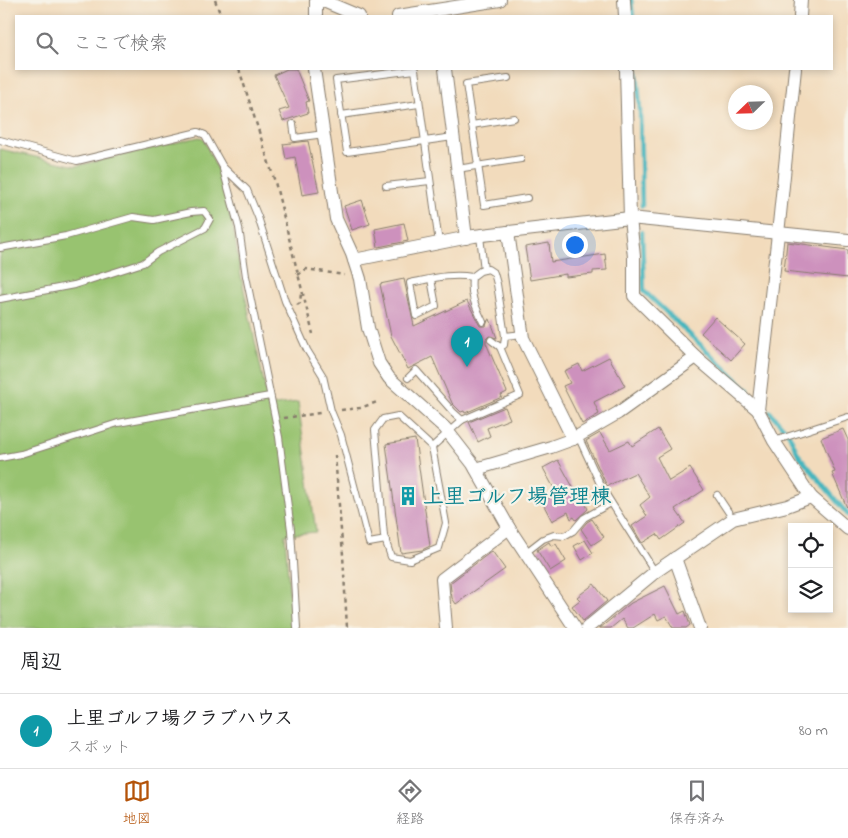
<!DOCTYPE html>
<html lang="ja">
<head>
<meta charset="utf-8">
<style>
  :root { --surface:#fff; --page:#f6f6f6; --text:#202124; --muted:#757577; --line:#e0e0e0; --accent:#b45309 }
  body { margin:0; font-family:"Indie Flower","Klee One",sans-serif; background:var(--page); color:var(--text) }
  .controls { position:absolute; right:15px; bottom:15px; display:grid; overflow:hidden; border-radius:0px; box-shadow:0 2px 8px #0003 }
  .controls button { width:45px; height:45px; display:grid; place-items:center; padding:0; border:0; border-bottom:1px solid var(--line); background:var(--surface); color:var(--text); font:25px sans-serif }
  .compass { position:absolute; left:728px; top:85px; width:45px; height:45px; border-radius:50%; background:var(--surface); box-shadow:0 2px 8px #0003; rotate:247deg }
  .you { position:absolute; left:574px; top:244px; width:18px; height:18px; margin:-12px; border:4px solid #fff; border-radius:50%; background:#1a73e8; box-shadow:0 0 0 8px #1a73e833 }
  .badge { display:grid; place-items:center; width:32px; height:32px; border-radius:50%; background:var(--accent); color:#fff; font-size:16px; font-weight:700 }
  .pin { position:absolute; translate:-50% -41px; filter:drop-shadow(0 1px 2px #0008) }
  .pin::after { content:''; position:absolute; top:26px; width:18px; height:15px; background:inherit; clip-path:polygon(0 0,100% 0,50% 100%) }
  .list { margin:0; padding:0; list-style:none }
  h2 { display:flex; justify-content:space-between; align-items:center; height:65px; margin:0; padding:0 20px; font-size:21px }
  h2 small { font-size:16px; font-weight:400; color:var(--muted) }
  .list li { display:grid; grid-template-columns:32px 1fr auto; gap:15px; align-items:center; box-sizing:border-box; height:75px; padding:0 20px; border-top:1px solid var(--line) }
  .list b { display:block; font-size:19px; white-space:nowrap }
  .list p { margin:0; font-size:16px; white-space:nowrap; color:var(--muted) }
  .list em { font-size:16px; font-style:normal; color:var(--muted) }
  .icon { flex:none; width:28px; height:28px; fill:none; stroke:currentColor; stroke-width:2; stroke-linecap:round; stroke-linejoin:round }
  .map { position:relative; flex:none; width:848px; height:628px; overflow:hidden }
  .search { position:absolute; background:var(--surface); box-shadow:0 2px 8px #0003; left:15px; right:15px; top:15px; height:55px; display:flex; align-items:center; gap:12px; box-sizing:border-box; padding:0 18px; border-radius:0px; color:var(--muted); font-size:19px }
  .sheet { height:140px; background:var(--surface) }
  nav { display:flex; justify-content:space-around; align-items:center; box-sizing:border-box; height:70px; border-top:1px solid var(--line); background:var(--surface); font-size:14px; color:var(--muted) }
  nav a { display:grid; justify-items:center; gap:2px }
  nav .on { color:var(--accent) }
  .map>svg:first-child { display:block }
  .green { fill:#98c370; stroke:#5a7046 }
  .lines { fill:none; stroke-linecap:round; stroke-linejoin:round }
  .stream { stroke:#47b6be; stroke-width:4.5 }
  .building { fill:#cd91bd }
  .service-casing { stroke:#877c6c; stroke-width:8 }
  .minor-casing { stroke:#877c6c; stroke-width:14 }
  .path { stroke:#877c6c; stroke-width:2.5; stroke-dasharray:4 4; stroke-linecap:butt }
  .service { stroke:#fff; stroke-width:6 }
  .minor { stroke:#fff; stroke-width:12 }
  .labels { text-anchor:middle; stroke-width:4.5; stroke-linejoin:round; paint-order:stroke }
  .culture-label { font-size:21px; font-weight:bold; fill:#0d838f; stroke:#f7f3e8; text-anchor:start }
</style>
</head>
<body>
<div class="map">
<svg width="848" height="628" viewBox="0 0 848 628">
  <rect width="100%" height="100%" fill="#f7f3e8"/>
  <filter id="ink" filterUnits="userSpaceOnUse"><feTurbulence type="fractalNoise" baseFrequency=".02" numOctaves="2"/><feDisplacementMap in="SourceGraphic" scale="10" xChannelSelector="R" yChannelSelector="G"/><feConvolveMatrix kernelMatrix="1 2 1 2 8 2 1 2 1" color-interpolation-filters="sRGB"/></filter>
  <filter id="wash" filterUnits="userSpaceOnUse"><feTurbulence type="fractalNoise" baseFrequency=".0096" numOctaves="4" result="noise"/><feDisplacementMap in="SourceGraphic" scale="20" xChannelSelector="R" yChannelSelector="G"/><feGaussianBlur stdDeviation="1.12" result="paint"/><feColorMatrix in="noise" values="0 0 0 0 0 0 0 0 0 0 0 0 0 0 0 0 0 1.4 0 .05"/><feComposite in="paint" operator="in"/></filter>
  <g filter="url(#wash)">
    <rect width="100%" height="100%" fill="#f2dbbc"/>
    <path class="green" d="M199,137L203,138L217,169L233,227L241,276L269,406L298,402L316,532L285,535L292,628H0V149L76,166Z"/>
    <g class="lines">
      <g class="stream">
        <path d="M631,0L633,16"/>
        <path d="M637,69L640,110L642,206"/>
        <path d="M642,232L644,291L748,390"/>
        <path d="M770,412L789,434L798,454L848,515"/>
      </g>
    </g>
    <g id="blocks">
      <g class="building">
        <path d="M287,69H296L309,101L306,102L308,113L283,121L279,111L289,108L274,75Z"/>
        <path d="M308,141L319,192L302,195L295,157L286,159L283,144Z"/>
        <path d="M362,200L370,224L352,230L344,206Z"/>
        <path d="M404,223L408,241L378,247L375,229Z"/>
        <path d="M787,242L848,250V278L784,271Z"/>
        <path d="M549,243L551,262L605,254L607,270L593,271V274L566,277V274L530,280L525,247Z"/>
        <path d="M404,279L414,326L467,301L480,326H486L488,320L490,319L497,338L489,336L486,339V343L507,392L501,395L502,397L465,413L464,411L461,412L452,403L432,357L408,369L391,336L380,284Z"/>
        <path d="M715,317L745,344L731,360L701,333Z"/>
        <path d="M609,357L625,386L594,402L599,414L582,424L563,386L570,383L564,371L579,364L582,371Z"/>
        <path d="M505,407L510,419L487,428L490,436L478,442L469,422Z"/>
        <path d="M658,429L670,449L657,457L669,481L690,468L704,490L675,509L685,523L661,540L657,534L642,543L632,526L647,516L640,505L650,497L635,473L607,486L586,441L600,433L610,450L629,441L632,446Z"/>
        <path d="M843,429L848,440V510L832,473L835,472L821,438Z"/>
        <path d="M415,439L430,546L422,550L401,553L386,444Z"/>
        <path d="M558,460L574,489L578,488L588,509L576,520L574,517L571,519L568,512L552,521L542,502L557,494L543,468Z"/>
        <path d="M592,519L604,537L592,545L581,529L587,522Z"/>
        <path d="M585,540L593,553L582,560L574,546Z"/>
        <path d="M549,542L551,546L556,544L566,561L550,571L537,550Z"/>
        <path d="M492,551L505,569L456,604L452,598L450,583Z"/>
        <path d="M594,584L607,601L583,621L572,606L580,600L577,597Z"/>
        <path d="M665,586L679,614L685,611L690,625L686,628H673L666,616L658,620L655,614L633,628H628L622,619L611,628H600L631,603Z"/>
      </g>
    </g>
  </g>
  <g filter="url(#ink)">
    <use href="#blocks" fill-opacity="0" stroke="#877c6c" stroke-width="1"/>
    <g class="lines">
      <g class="service-casing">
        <g id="service">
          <path d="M508,78L466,84L484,205L527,198"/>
          <path d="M341,115L419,104"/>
          <path d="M293,124L295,138L324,134"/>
          <path d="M472,125L514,118"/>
          <path d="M0,140L77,161L198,132L205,135L223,167L247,190L258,217L285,301L307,350L323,376L331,411L341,435L369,543L386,540"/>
          <path d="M223,169L239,228L246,276L279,437L291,530L297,628"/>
          <path d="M457,169L521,159"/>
          <path d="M386,186L430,181"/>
          <path d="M480,236L484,270"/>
          <path d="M439,243C431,185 423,127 415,70L336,80L347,152L453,137"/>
          <path d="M0,248L66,236L133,217L154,220L191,212L204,211L210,219L205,228L158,252L143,263L74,285L0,299"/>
          <path d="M431,279L436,306L416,316L410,283C431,279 451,273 472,277"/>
          <path d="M483,322C475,305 470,296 472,277L480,271L488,269L494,273L497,284L505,336L523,334"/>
          <path d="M491,340L500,347L504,345L505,336"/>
          <path d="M408,378L416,370L453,412L462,420"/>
          <path d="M578,436L602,488L655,572"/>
          <path d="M774,441L848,417"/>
          <path d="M432,447L446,523L439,548L410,560L391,557L384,536L375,430L383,419L398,416L432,447L462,420L520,395L500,347"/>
          <path d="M0,458L21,454L118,423L270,396"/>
          <path d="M717,495L733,519"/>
          <path d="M525,553L543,539L554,535L564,536L573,531L584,518L611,503"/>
        </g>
      </g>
      <g class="minor-casing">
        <g id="minor">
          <path d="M321,0L359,16"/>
          <path d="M624,0L625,16"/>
          <path d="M316,16V0"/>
          <path d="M398,16L500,0"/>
          <path d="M800,16L801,0"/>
          <path d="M314,69L336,219L352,254L360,279L368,328L379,363L389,378L445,428L473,464L509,528L575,628"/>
          <path d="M445,69L466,238"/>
          <path d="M626,69L630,218L634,257V296L696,357L758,410L774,441L811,497L848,529"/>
          <path d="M508,232L523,338L573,439"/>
          <path d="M354,260L474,236L630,218L848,240"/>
          <path d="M758,410L778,234L795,69"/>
          <path d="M476,469L551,447L573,439L618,413L696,357"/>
          <path d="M675,558L700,628"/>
          <path d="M446,628L442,579L509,528"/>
          <path d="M587,628L655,572L733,519L787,506L811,497"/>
        </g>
      </g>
      <g class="path">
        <path d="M215,0L221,16"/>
        <path d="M239,69L275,182L313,334"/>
        <path d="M298,275L306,269L344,275"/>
        <path d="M297,305L300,303L301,293"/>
        <path d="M341,410L360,408L377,402"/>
        <path d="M284,418L320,413"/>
        <path d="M335,455L343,555L347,628"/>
      </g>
      <use href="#service" class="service"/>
      <use href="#minor" class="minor"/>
    </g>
  </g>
  <defs>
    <g id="building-bare" transform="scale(1.5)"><path d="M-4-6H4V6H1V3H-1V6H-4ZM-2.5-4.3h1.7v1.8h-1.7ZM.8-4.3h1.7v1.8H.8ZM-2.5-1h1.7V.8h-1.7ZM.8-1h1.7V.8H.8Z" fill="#0f9aa8" stroke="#f7f3e8" stroke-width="2.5" paint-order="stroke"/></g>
  </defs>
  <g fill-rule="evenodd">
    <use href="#building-bare" x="408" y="496"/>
  </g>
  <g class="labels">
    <g class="culture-label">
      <text x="423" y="503">上里ゴルフ場管理棟</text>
    </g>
  </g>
</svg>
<div class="controls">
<button><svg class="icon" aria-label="locate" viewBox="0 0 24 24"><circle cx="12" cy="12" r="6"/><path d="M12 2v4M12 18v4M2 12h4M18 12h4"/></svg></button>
<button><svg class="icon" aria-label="layers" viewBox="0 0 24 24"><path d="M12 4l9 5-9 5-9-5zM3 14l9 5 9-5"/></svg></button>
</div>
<svg class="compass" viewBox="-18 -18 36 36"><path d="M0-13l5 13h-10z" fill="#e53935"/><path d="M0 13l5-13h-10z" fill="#757577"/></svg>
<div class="you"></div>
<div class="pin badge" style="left:467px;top:367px;background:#0f9aa8">1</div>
<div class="search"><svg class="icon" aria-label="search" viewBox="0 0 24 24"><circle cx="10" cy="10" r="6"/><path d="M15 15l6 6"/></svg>ここで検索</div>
</div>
<section class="sheet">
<h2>周辺<small></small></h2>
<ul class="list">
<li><span class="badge" style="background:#0f9aa8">1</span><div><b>上里ゴルフ場クラブハウス</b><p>スポット</p></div><em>80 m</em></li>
</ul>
</section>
<nav>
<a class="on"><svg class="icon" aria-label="map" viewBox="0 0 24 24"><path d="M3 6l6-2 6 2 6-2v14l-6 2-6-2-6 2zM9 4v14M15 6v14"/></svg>地図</a>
<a><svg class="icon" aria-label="directions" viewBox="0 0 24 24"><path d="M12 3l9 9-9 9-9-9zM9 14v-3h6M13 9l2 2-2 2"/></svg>経路</a>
<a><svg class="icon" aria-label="saved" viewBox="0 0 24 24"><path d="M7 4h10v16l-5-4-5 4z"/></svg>保存済み</a>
</nav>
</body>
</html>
